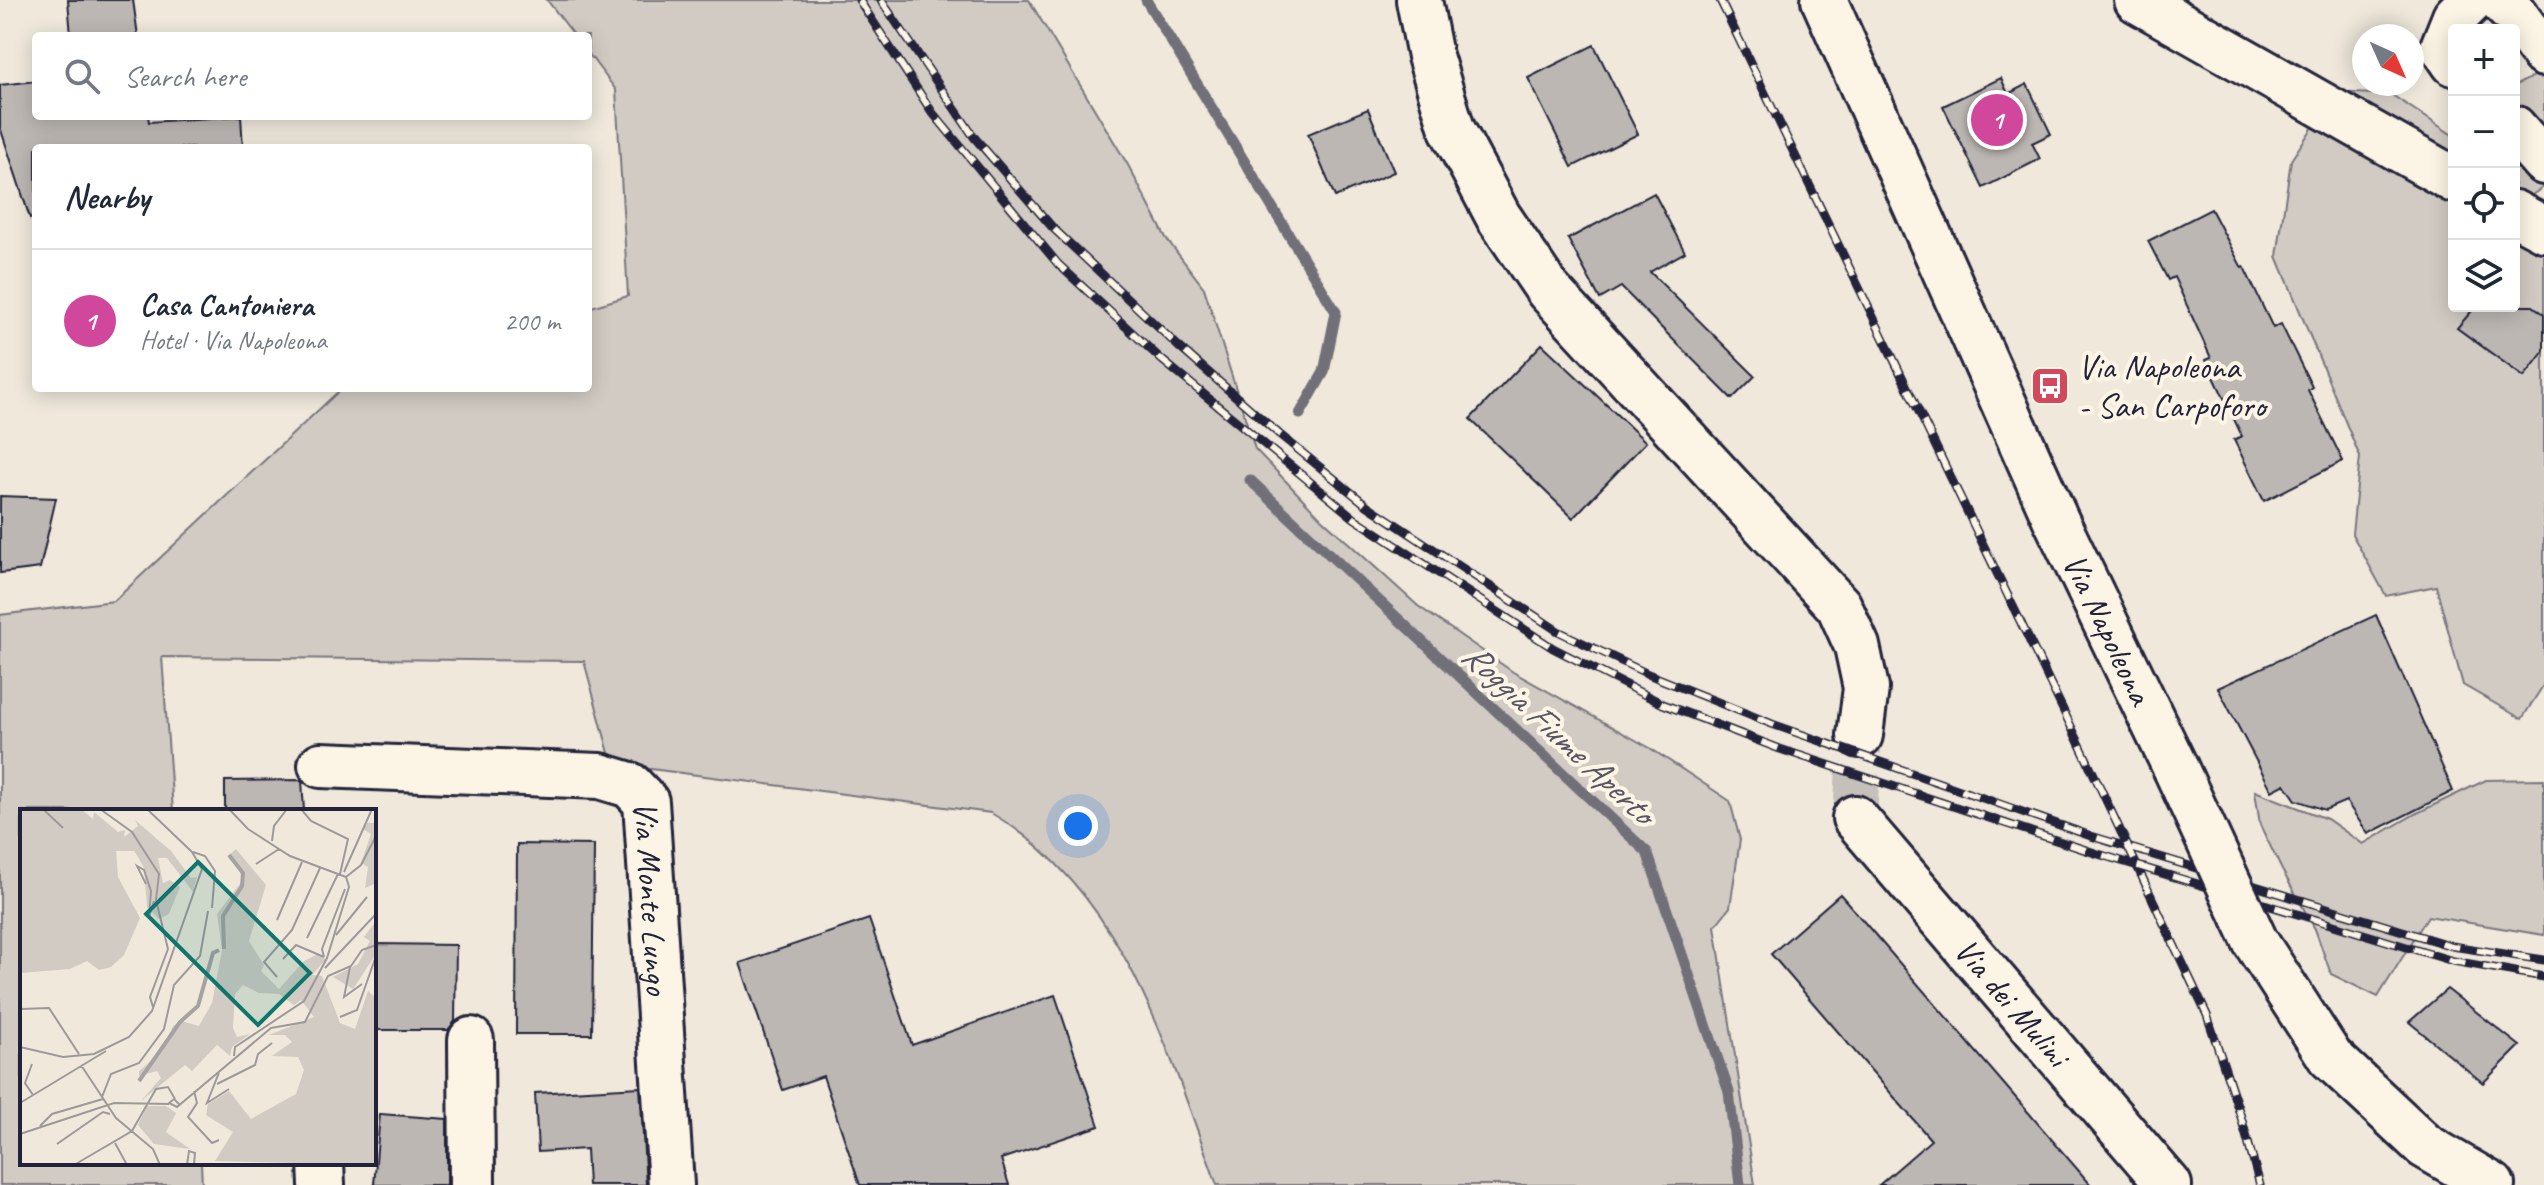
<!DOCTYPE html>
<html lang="en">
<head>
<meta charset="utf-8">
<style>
  :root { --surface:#fff; --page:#f2f2f3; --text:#1f2937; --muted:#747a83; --line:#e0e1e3; --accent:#d1495b }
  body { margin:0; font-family:Caveat,sans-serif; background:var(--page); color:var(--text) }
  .controls { position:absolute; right:24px; top:24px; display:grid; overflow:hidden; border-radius:8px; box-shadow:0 4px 20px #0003 }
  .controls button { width:72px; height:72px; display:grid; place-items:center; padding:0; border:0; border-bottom:2px solid var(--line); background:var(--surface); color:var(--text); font:40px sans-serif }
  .compass { position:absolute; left:2352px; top:24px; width:72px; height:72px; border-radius:50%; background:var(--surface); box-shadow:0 4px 20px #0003; rotate:135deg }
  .you { position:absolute; left:1078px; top:826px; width:28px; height:28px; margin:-20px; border:6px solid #fff; border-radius:50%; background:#1a73e8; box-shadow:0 0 0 12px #1a73e833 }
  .badge { display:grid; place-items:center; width:52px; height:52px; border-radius:50%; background:var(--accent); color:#fff; font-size:26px; font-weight:700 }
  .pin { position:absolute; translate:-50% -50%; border:4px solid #fff; box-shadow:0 2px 8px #0006 }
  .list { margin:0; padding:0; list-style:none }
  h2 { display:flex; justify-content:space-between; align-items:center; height:104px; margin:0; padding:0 32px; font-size:34px }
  h2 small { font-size:26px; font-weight:400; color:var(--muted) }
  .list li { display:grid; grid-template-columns:52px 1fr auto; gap:24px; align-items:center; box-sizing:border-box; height:144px; padding:0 32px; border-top:2px solid var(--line) }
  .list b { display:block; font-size:30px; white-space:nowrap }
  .list p { margin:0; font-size:26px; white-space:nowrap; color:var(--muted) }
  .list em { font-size:26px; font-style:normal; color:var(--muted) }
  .icon { flex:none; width:44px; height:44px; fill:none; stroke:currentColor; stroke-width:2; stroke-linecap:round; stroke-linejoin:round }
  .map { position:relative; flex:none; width:2544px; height:1185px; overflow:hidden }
  .search { position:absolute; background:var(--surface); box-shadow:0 4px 20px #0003; left:32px; top:32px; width:560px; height:88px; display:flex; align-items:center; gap:20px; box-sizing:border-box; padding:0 28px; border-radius:8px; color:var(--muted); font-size:30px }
  .panel { position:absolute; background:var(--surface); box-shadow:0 4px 20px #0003; left:32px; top:144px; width:560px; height:248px; border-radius:8px }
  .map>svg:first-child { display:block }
  .green { fill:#d1cbc3; stroke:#7a767f; stroke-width:2 }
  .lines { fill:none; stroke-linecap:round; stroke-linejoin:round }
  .stream { stroke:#716f79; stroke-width:11 }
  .building { fill:#bcb7b3; stroke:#22223b; stroke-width:2 }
  .minor-tunnel { stroke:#c6c0bb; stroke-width:44; stroke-dasharray:44 22; stroke-linecap:butt }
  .minor-casing { stroke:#22223b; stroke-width:50 }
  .major-casing { stroke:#22223b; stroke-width:50 }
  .minor { stroke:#fcf5e5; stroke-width:44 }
  .major { stroke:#fcf5e5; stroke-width:44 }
  .rail-casing { stroke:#22223b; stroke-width:9 }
  .rail { stroke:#fcf5e5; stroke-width:6; stroke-dasharray:18; stroke-linecap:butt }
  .major-bridge-casing { stroke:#22223b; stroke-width:50; stroke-linecap:butt }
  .major-bridge { stroke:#fcf5e5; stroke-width:44 }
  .labels { text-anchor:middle; stroke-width:8; stroke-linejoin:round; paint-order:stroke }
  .poi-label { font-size:34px; fill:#22223b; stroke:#fcf5e5; text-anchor:start }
  .street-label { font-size:34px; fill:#22223b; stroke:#fcf5e5 }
  .water-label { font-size:36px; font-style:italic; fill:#575564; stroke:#fcf5e5 }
  .inset-river { fill:none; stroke:#a6a2a2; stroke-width:4 }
  .inset-road { fill:none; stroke:#9d999b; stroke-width:2 }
  .view { fill:#0f766e; fill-opacity:0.15; stroke:#0f766e; stroke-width:4 }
  .inset-edge { fill:none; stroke:#22223b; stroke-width:4 }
</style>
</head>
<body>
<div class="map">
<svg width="2544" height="1185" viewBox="0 0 2544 1185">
  <rect width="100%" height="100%" fill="#efe8db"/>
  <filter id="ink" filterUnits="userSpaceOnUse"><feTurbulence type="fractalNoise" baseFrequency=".0125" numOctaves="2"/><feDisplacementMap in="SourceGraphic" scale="16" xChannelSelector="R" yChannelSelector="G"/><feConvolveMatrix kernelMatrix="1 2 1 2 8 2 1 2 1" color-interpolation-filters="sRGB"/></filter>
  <g filter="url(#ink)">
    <g class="green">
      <path d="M547,0H1029L1128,165L1166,238L1204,288L1255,449L1322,519L1418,606L1513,672L1650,748L1730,801L1740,840L1730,907L1715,926L1755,1185H1217C1168,1051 1123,889 991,813L612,764L584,661L162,657L173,811H22V1163H201L202,1185H0V615L114,601L342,388H588V308L628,296L616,90L588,53V36H575Z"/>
      <path d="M2538,74L2544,79V187L2521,202L2544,217V684L2522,719L2463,685L2436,586L2386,596L2352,534L2360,457L2277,256L2291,160L2336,92L2392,95L2454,136V306H2514V86Z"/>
      <path d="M2544,779V935L2428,916L2378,997L2331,974L2315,929L2282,870L2260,825L2255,791L2327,819L2363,844L2415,814L2486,780Z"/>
    </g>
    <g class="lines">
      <g class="stream">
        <path d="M1146,0L1336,312L1324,372L1300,414"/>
        <path d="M1250,480L1647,852L1729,1092L1740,1185"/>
      </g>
    </g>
    <g class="building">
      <path d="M68,0H133L138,36H71Z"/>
      <path d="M1594,45L1638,134L1572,167L1528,78Z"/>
      <path d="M2001,78L2008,94L2027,84L2051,134L2032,143L2040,159L1983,188L1943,106Z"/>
      <path d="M36,81V116H148L149,122L241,116L243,148H36V217L30,218L0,127V85Z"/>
      <path d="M1368,109L1394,172L1335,197L1308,134Z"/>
      <path d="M1654,193L1685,252L1650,272L1755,376L1732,399L1621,287L1600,299L1568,239Z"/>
      <path d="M2211,209L2242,268L2244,267L2273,328L2281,324L2312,387L2308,390L2343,461L2264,501L2234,440L2242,436L2206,360L2211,358L2174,277L2168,280L2148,241Z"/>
      <path d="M2476,306H2533L2544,314V351L2524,377L2457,328Z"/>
      <path d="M1542,344L1646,442L1573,518L1470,419Z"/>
      <path d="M0,496L56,498L40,568L0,573Z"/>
      <path d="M2376,615L2453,791L2368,834L2346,801L2325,810L2296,800L2285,784L2272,791L2218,688Z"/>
      <path d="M302,780L304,811H225V781Z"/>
      <path d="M517,844L594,845L592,1034H516Z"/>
      <path d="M1840,894L2091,1185H1879L1931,1140L1771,954Z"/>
      <path d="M869,919L912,1045L1055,995L1099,1126L1001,1159L1009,1185H860L823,1076L783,1090L740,963Z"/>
      <path d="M374,944L456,945L455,1021L448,1030H374Z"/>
      <path d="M2447,989L2520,1046L2483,1083L2409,1022Z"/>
      <path d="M640,1087L646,1185H588L586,1149L538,1152L535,1093Z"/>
      <path d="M380,1114L447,1119V1185H374Z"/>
    </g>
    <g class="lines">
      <path class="minor-tunnel" d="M1855,818L1860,735"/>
      <g class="minor-casing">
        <g id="minor">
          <path d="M1419,0L1430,56L1452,129L1498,216L1548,290L1839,606L1857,646L1866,688L1860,735"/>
          <path d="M2137,0L2454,180"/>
          <path d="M2500,0L2515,15L2544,54"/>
          <path d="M2454,63L2443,47L2455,17L2472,0"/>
          <path d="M2514,128L2544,162"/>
          <path d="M2514,213L2544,229"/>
          <path id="s1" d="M321,765L600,776L630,785L646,802L671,1185"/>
          <path id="s2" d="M1855,818L2169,1185"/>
          <path d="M471,1040L472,1185"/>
          <path d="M321,1163L322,1185"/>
        </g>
      </g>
      <g class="major-casing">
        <g id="major">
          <path id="s3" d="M1824,0L2055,518L2175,767"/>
          <path d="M2330,1057L2425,1146L2492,1185"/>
        </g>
      </g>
      <use href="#minor" class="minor"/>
      <use href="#major" class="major"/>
      <g class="rail-casing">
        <g id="rail">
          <path d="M859,0L932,112L1058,264L1162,360L1354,518L1553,648L1663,704L1780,749L2095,853L2453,961L2544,977"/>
          <path d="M881,0L974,137L1053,228L1178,346L1279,434L1368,506L1558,631L1648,674L1772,724L2091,836L2452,946L2544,960"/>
          <path d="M1720,0L2081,747L2207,1015L2241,1117L2260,1185"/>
        </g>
      </g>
      <use href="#rail" class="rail"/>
      <g class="major-bridge-casing">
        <path id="major-bridge" d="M2175,767L2255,941L2330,1057"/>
      </g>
      <use href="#major-bridge" class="major-bridge"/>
    </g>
  </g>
  <defs>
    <g id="bus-square" transform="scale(2)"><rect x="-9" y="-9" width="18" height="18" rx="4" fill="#d1495b" stroke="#fcf5e5"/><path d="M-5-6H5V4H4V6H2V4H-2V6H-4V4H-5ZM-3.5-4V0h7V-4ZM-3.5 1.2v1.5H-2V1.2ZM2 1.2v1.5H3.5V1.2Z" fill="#fff"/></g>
  </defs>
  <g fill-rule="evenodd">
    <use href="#bus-square" x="2050" y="386"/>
  </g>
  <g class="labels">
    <g class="poi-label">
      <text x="2078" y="378">Via Napoleona<tspan x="2078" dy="39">- San Carpoforo</tspan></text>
    </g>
    <g class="street-label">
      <text dy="12" stroke="none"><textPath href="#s3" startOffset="690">Via Napoleona</textPath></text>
      <text dy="12" stroke="none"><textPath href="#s1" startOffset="430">Via Monte Lungo</textPath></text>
      <text dy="12" stroke="none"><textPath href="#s2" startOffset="242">Via dei Mulini</textPath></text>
    </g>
    <g class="water-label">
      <text transform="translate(1559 732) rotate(43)" y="13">Roggia Fiume Aperto</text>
    </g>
  </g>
  <g transform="translate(20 809)">
    <rect width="356" height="356" fill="#efe8db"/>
    <path d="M0,0H61L73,10L74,3L98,23L105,21L104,28L118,17L115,11L151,42L171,69L177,68L173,83L147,49H138L143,74L150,71L160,78L149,105L139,110L127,98L124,59L118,48L114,42H96L98,68L120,109L104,146L91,158L79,161L67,152L50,160L0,164ZM347,14H356V74L345,79L348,58L341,54L351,25L343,20ZM216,40L246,76L229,132L244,156L241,162L259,180L284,152L298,145L306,150L292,166L302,167L320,214L335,220L348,182L356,189V356L195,352L213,323L186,306L188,295L209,282L231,310L276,285L284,261L278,248L252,247L272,233L265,226H249L294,208L281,191L274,196L259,185L239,184L223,176L215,185L213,219L217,228L230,225L212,238L210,247L197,236L172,262L165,256L121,292L141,269L137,262L119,267V262L142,243L153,217L161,212L179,217L192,194L202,141L197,105L222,72L220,61L208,47ZM356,112V145L333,180L313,168L338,155L350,132L344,128ZM127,297H146L156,304L146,323L170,340L134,335L118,316Z" fill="#d1cbc3"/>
    <path class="inset-river" d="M204,140L203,107L222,77L223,64L209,46M119,272L160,213L178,197L193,144L199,141"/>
    <path class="inset-road" d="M23,0L43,19M80,0L112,23L139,65L136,91L148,140L130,188L133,198M209,0L228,20L270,47L326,68M281,0L291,12L328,30L320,65M252,32L254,17L267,0M173,43L185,47L195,62L192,99M236,55L259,40M324,63L352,0M326,68L341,56L356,27M126,75L117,57L124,61L131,82L129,108L134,92M257,111L282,53M316,126L347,88M287,129L318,65M304,148L302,140L325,80M263,150L276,136L304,148M330,158L324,188L342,175M305,159L356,105M257,168L244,153L272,121L300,59M0,200L29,199L59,245M320,208L337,201L356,147M0,238L43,248L74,245L109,228L132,202L182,60L172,43L127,0M214,247L215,238L284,192L307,149L329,78L326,68M12,255L5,274L13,286M61,256L96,309L133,340L140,356M200,261L187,294L209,280M197,275L235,256L238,245L252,234M174,282L177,294L168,308L192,334L199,331M82,288L91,265L119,254L144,220L154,176L180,147L188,102M0,294L86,242M159,295L154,290L149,294L157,298L251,219L285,213L308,167L331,157L342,141L356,136M20,317L32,305L83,290M0,325L94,294L149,295M95,334L107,356M37,335L83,303L90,305M54,356L112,322L136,280L148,278L155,290M167,356L169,342L175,344L174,356"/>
    <path class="view" d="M178,53L290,164L238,216L126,105Z"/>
    <rect width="356" height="356" class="inset-edge"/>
  </g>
</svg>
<div class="controls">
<button>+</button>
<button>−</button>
<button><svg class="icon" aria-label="locate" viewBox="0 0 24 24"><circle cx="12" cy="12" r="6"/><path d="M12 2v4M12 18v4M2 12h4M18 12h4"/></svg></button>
<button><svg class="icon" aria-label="layers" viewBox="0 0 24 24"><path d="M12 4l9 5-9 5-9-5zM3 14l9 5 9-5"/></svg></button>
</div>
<svg class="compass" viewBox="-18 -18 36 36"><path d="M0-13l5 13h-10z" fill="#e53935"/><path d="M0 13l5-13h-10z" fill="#747a83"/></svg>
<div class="you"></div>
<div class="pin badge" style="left:1997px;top:120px;background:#d1479c">1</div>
<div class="search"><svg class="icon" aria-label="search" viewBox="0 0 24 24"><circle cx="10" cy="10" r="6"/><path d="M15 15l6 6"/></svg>Search here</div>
<section class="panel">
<h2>Nearby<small></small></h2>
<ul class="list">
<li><span class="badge" style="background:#d1479c">1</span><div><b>Casa Cantoniera</b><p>Hotel · Via Napoleona</p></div><em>200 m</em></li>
</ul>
</section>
</div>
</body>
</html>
